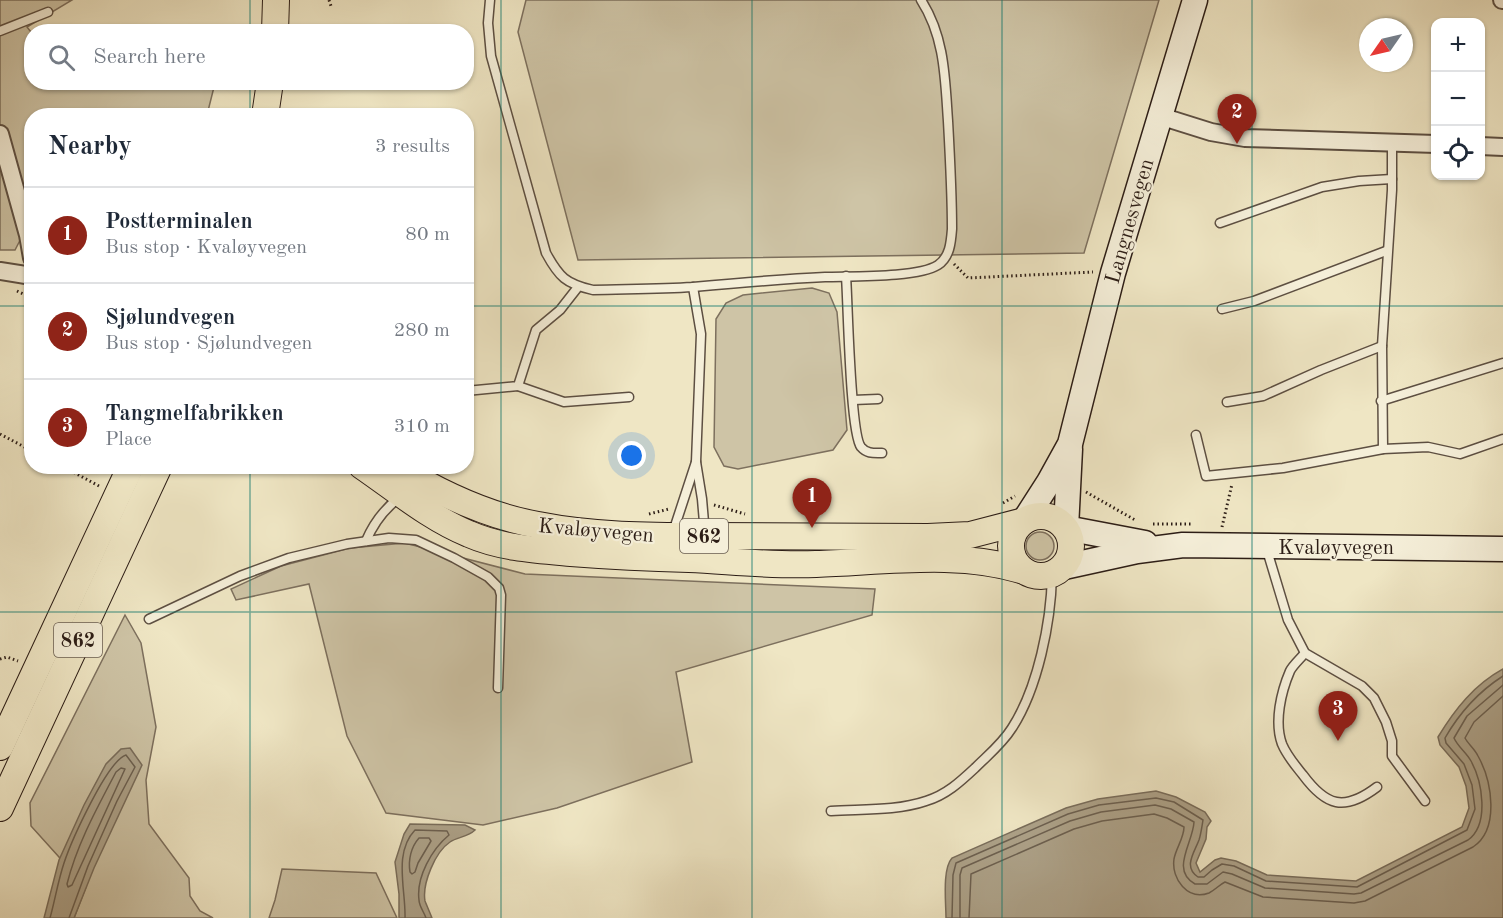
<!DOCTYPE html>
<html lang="en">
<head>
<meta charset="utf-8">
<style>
  :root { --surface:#fff; --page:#f2f2f3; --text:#1f2937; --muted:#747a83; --line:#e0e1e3; --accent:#8f2418 }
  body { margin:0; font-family:"Old Standard TT",serif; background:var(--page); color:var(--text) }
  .controls { position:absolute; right:18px; top:18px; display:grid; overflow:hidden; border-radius:12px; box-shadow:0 2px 4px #0004 }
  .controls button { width:54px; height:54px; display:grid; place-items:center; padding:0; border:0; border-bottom:2px solid var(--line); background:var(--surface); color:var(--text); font:30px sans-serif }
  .compass { position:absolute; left:1359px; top:18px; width:54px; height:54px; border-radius:50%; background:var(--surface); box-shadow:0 2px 4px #0004; rotate:236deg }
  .you { position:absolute; left:632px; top:456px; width:21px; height:21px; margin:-15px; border:4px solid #fff; border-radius:50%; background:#1a73e8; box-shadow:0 0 0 9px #1a73e833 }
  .badge { display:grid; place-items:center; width:39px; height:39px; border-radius:50%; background:var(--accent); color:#fff; font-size:20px; font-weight:700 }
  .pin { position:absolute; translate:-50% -50px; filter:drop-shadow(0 2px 3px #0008) }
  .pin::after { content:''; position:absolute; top:32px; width:21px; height:18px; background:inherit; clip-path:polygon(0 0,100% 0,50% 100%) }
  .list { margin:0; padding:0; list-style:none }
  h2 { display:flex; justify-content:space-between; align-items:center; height:78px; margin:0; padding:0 24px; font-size:26px }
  h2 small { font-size:20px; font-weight:400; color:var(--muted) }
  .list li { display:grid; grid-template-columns:39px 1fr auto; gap:18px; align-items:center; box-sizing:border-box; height:96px; padding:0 24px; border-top:2px solid var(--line) }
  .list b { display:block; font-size:22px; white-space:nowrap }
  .list p { margin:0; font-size:20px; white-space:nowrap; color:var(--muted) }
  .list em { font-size:20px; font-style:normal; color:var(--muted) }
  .icon { flex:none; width:33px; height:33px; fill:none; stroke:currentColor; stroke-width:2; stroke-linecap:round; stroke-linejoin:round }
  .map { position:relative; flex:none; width:1503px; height:918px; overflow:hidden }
  .search { position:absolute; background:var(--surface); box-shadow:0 2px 4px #0004; left:24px; top:24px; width:450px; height:66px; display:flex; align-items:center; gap:15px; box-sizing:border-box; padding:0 21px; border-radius:24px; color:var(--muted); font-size:22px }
  .panel { position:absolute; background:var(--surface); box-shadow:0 2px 4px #0004; left:24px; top:108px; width:450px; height:366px; border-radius:24px }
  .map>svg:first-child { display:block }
  .green { fill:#cec4a6; stroke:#7d705e; stroke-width:1.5 }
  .water { fill:#ada289; stroke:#796d5b; stroke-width:1.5 }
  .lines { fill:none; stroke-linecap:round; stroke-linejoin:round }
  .shore { stroke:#6c6050; stroke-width:1.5 }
  .lane-casing { stroke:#5d4f42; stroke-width:11 }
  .street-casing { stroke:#5d4f42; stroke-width:20 }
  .secondary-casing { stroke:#2c1d16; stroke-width:27 }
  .primary-casing { stroke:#2c1d16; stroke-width:28 }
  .path { stroke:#2c1d16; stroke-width:3; stroke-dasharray:1.5 3; stroke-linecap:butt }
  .lane { stroke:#f5efd9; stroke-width:8 }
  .street { stroke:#f5efd9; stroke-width:16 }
  .secondary { stroke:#f5efd9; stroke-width:24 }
  .primary { stroke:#efe6c4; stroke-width:26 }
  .grid { fill:none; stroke:#0f766e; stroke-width:1.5; stroke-opacity:0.55 }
  .labels { text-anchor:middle; stroke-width:4.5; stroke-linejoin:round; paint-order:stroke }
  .shield { fill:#f5efd9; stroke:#685c50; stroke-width:1.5 }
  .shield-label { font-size:20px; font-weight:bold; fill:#2c1d16 }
  .street-label { font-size:21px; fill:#2c1d16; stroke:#f5efd9 }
</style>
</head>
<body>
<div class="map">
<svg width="1503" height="918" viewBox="0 0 1503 918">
  <rect width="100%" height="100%" fill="#efe6c4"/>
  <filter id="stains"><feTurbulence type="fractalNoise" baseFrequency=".00333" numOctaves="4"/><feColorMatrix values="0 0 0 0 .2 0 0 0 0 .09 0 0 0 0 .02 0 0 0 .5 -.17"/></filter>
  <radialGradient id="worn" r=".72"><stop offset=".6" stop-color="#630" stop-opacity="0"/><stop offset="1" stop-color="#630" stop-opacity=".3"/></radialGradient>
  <g class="green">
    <path d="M0,0H72L27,27L31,32L32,82L215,83L207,115L32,116L31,219L15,250H0Z"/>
    <path d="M526,0H1159L1084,253L578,260L518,32Z"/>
    <path d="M812,288L829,293L837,312L847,430L833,450L738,469L724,466L714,447L716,319L726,303L743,295Z"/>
    <circle cx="1040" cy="546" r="14"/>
    <path d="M405,543L525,574L875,589L872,615L676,672L692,762L557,808L483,825L386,813L347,736L309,584L236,600L231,589L281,566L350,548Z"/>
    <path d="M125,615L141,643L156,727L146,780L149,824L189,878L190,896L200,911L213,918H74L86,887L31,826L30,803Z"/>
    <path d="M282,869L376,873L397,918H269L275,900Z"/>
  </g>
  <g class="water">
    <path d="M1503,669V918H946C946,903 942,869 952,858L1066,808L1098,799L1156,791L1176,797L1205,812L1211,821L1207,827L1206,839L1196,863L1200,872L1215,860L1221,858L1236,861L1267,875L1356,881L1462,827L1469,808L1466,786L1459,767L1440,745L1438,737C1455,709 1474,685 1503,669Z"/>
    <path d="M130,748L142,765L94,868L74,918H44L59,860L84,805L106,764L121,749Z"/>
    <path d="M410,824L465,825L475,830C468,837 457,837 450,842C435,852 422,884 425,901C427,906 430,913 432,918H399V894L395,862L404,834Z"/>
  </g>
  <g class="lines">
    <g class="shore">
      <path d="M121,768L125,769L72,885L68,887L67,884C77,844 97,808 116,772Z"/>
      <path d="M419,838H429L431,841L418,863L415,872L412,874L410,872C408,860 411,847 419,838Z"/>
      <path d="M50,918C55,900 58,881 64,863C71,842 107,761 126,755L135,767L117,801L88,866L69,918"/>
      <path d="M405,918C406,890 393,853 415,830L447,831L449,835C432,849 416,877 419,900C419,906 424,912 426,918"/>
      <path d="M952,918L953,875L956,863L1068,814L1099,805L1156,798L1174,802L1203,820C1202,826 1201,834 1199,840C1194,853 1183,867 1198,877H1204L1212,870L1222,864L1234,866L1266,881L1357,887L1467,830L1475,809L1472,785L1464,764L1446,743L1445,738C1460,712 1478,692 1503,676"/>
      <path d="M960,918V875L962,868L1070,821L1101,812L1155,805L1171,809L1194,822C1193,843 1170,870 1195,884H1207L1223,872L1232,874L1265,888L1354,894L1361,893L1468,840C1490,824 1482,781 1471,761C1466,752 1458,747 1454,738L1467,716L1503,685"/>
      <path d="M969,918L971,874L1074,829L1102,821L1154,814L1167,818L1184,827C1184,838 1176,848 1174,859C1171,879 1188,901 1209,893C1215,890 1219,885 1225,882L1263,897L1354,903L1365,901L1473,847C1500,829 1492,781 1478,756C1475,749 1468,744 1465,738L1474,722L1503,696"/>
    </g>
    <g class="lane-casing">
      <g id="lane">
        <path d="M490,0L488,23L491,56L546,253C559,277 566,284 593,290C626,289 660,289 693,287C737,283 781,279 825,277C851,276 918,278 938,265C950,257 951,242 952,229C952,193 950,157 948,121C945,79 945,37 921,0"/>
        <path d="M0,31L48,12"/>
        <path d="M1220,223L1322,187L1359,181L1392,179"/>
        <path d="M846,276C848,303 850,433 861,447C867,454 874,453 882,453"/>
        <path d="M693,287L701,334L696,462L702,499L705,534"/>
        <path d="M1222,309L1254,301L1386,251"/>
        <path d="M518,386L564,402L629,397"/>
        <path d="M466,391L518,386L536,330L560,310L578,287"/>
        <path d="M853,400L878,399"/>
        <path d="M1381,401L1503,363"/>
        <path d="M1227,402L1263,396L1321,370L1382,346"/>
        <path d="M1196,435L1206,476L1283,468L1383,449L1428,447L1460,454L1503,439"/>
        <path d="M1383,449L1382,346L1392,190V142"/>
        <path d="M674,534L675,526L696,462"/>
        <path d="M366,541C374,522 384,509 400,497"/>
        <path d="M1266,547L1288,620L1305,653L1362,686L1374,698L1386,722L1392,741V756L1425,801"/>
        <path d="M149,619L240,576L289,558L347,544L389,538L416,540L454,558L488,577L499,588L501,595L498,688"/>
        <path d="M1305,653C1300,659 1293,665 1290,671C1281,692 1274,722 1282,744C1287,756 1295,765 1303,775C1326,806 1344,812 1377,787"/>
        <path d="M831,811C862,809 897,811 926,801C946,795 960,782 975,768C988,755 1002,744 1012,728C1038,688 1051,622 1052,575"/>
      </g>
    </g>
    <g class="street-casing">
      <g id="street">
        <path d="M1502,0H1503"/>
        <path d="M1160,116L1211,132L1245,138L1436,144"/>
        <path d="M0,134L28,235L32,258"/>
        <path d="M1480,146L1503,147"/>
        <path d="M0,271L32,276"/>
      </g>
    </g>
    <g class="secondary-casing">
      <g id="secondary">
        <path d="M1070,449L1066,528L1145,543"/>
        <path d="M1024,521L1049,482L1070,444L1113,273L1195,0"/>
        <path d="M1064,567L1137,551L1183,545L1503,549"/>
      </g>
    </g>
    <g class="primary-casing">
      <g id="primary">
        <path d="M275,32L276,0"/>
        <path d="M265,116L270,82"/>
        <path d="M362,466C397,490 430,518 469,534C501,548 536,550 571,553C610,556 650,558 689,559C731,561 774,566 816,564C883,562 959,550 1024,571"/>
        <path d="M395,466C439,493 487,516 538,525C593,536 649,536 705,536C780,536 854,537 928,537L970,535L1024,521"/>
        <circle cx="1041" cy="546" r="30"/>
        <path d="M0,747L131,466"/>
        <path d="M0,808L159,466"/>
      </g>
    </g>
    <g class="path">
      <path d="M329,0L331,6"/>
      <path d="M954,264L968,278L1093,272"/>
      <path d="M17,291L32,298"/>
      <path d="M0,434L32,451"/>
      <path d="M62,466L99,486"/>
      <path d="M1086,492L1135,520"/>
      <path d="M1003,503L1015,496"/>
      <path d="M714,505L745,514"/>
      <path d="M649,514L669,509"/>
      <path d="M1153,524H1191"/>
      <path d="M1222,527L1232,484"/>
      <path d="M0,659L7,657L18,661"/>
    </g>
    <use href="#lane" class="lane"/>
    <use href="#street" class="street"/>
    <use href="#secondary" class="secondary"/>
    <use href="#primary" class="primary"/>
  </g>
  <path class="grid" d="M250,0V32M501,0V918M752,0V918M1002,0V918M1252,0V918M250,82V116M0,306H32M466,306H1503M250,466V918M0,612H1503"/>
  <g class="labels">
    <g class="shield">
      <rect x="680" y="519" width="48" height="34" rx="4.5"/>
      <rect x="54" y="623" width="48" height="34" rx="4.5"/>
    </g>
    <g class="shield-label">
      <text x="704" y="543">862</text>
      <text x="78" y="647">862</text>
    </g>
    <g class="street-label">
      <text transform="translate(1129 221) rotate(-74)" y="7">Langnesvegen</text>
      <text transform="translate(596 530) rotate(5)" y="7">Kvaløyvegen</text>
      <text x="1336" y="554">Kvaløyvegen</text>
    </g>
  </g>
  <rect width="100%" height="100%" filter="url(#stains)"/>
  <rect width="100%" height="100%" fill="url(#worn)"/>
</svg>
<div class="controls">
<button>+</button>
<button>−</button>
<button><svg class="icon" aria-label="locate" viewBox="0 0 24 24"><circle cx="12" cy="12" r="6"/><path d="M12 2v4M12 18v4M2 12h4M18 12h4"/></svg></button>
</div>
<svg class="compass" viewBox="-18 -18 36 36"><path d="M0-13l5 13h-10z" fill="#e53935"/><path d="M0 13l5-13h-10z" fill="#747a83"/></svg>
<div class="you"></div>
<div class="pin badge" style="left:812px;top:528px">1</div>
<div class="pin badge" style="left:1237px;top:144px">2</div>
<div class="pin badge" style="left:1338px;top:741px">3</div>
<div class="search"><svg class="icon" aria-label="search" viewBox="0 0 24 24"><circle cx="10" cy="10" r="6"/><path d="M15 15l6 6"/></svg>Search here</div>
<section class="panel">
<h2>Nearby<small>3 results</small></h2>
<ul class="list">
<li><span class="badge">1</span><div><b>Postterminalen</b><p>Bus stop · Kvaløyvegen</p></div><em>80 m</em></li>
<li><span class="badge">2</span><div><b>Sjølundvegen</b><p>Bus stop · Sjølundvegen</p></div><em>280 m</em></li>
<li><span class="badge">3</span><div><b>Tangmelfabrikken</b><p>Place</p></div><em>310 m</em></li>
</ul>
</section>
</div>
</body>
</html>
